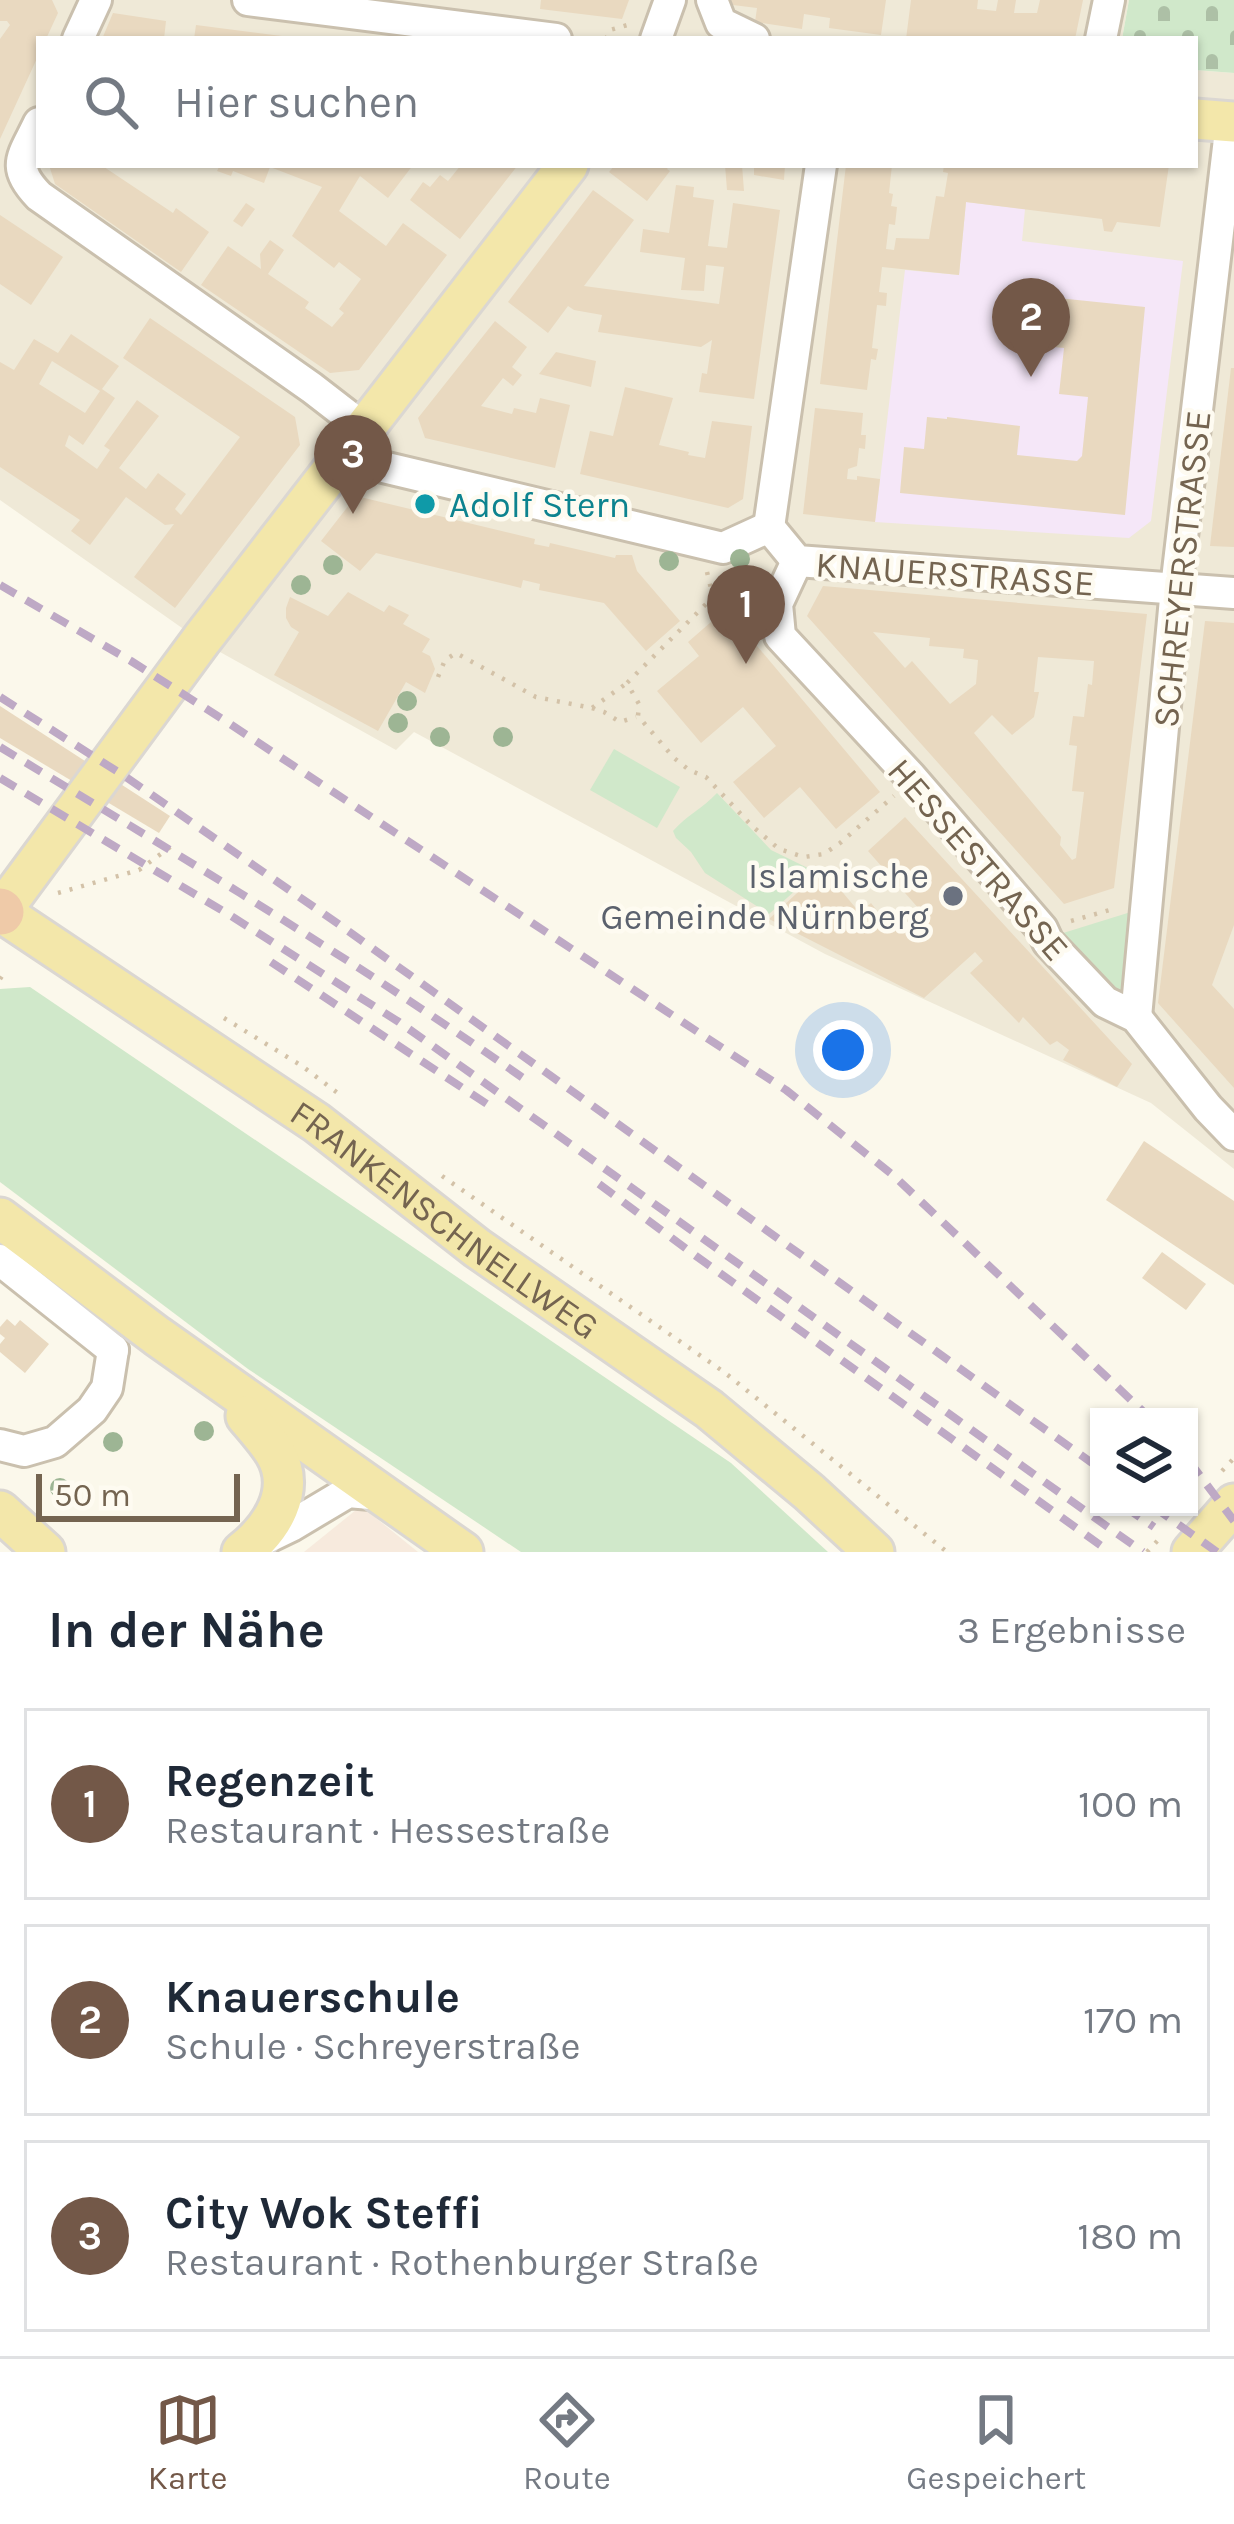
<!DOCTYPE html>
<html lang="de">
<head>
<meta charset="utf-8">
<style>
  :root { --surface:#fff; --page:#f2f2f3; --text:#1f2937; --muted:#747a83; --line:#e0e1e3; --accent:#735848 }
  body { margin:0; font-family:Karla,sans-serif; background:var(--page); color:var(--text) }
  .controls { position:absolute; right:36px; bottom:36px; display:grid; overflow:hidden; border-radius:0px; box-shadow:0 3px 9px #0004 }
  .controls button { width:108px; height:108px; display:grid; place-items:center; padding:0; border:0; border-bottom:3px solid var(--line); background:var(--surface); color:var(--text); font:60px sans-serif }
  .scale { position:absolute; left:36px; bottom:30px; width:204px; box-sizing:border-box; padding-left:12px; border:6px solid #746450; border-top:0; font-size:33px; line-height:42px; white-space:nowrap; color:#746450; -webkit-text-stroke:9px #fefbf1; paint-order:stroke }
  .you { position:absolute; left:843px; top:1050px; width:42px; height:42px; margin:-30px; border:9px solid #fff; border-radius:50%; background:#1a73e8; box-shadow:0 0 0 18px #1a73e833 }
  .badge { display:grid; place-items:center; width:78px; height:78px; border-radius:50%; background:var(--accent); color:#fff; font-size:39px; font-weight:700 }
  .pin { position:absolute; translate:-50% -99px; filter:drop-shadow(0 3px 6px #0008) }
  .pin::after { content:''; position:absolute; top:63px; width:42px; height:36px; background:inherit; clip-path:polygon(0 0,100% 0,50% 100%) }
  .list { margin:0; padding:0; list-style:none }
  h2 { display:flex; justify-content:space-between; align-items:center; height:156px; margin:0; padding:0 48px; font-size:51px }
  h2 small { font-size:39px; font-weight:400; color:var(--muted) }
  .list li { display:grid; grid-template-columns:78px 1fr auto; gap:36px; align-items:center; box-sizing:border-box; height:192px; margin:0 24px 24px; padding:0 24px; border:3px solid var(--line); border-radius:0px }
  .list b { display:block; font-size:45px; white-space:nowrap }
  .list p { margin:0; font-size:39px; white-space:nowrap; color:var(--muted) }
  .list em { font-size:39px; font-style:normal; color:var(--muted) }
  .icon { flex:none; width:66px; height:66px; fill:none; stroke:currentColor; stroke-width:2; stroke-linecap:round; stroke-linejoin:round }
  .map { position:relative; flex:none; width:1234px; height:1552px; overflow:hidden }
  .search { position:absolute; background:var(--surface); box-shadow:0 3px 9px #0004; left:36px; right:36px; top:36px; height:132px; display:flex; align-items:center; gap:30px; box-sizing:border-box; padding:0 42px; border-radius:0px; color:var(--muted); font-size:45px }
  .sheet { height:804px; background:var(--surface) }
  nav { display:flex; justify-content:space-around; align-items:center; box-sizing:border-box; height:168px; border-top:3px solid var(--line); background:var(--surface); font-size:33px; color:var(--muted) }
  nav a { display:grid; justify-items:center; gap:6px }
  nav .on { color:var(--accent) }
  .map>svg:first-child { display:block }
  .residential { fill:#efe9d7 }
  .commercial { fill:#f7eadd }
  .education { fill:#f5e7f8 }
  .green { fill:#d0e8ca }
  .cemetery { fill:url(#cemetery-stones) }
  .building { fill:#e9d9c0; fill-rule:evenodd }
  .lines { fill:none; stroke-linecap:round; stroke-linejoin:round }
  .minor-casing { stroke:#cac0ae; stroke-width:36 }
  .major-casing { stroke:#dbd7d2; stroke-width:45 }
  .highway-casing { stroke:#dbd7d2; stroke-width:51 }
  .path { stroke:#d3c2a8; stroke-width:4.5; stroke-dasharray:3 9; stroke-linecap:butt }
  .minor { stroke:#fff; stroke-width:30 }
  .major { stroke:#f3e7aa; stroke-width:39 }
  .highway { stroke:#efcaa8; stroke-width:45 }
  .rail { stroke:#bea9c5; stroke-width:8; stroke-dasharray:18 12; stroke-linecap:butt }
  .tree { fill:#9db594 }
  .culture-dot { fill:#0f9aa8; stroke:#fefbf1; stroke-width:4.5 }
  .worship-dot { fill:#6b7280; stroke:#fefbf1; stroke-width:4.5 }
  .labels { text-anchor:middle; stroke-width:9; stroke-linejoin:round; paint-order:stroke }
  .culture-label { font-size:36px; fill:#0d838f; stroke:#fefbf1; text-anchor:start }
  .street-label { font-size:36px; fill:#746450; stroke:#fefbf1 }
  .worship-label { font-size:36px; fill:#5b616d; stroke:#fefbf1; text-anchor:end }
</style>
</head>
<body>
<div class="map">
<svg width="1234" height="1552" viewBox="0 0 1234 1552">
  <defs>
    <pattern id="cemetery-stones" width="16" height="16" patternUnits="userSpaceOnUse" patternTransform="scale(3)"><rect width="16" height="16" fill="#d0e8ca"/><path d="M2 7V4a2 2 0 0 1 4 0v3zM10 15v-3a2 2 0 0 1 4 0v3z" fill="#adc0a6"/></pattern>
  </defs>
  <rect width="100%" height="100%" fill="#fbf8eb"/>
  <path class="residential" d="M0,0H1129L1122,39H39V165H1195V70L1234,73V1169L1151,1103L825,954L414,732L396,750L202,642L0,500Z"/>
  <path class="commercial" d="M361,1506L418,1552H304Z"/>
  <path class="education" d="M966,202L1025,209L1022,241L1183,261L1151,521L1129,538L875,522L905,270L959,275Z"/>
  <g class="green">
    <path d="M614,749L680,787L657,828L590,790Z"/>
    <path d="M717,793L771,850L816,872L769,914L705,873L691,852L676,838L673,831C686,816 703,808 717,793Z"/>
    <path d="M1134,911L1129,988L1123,995L1110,996L1060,934Z"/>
    <path d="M30,987L731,1463L828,1552H521L248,1369L0,1182V989Z"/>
  </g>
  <path class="cemetery" d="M1129,0H1234V73L1195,70V39H1122Z"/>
  <g class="building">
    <path d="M0,0H52L58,13L46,39H39V54L0,139V39L10,25L7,21H0Z"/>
    <path d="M541,0H629L622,19L540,9Z"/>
    <path d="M717,0H886L881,35L829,28L830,18L804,14L802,29L755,22L757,8L717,3Z"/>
    <path d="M911,0H978L977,9L996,11L998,0H1016L1014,13H1037L1040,0H1083L1075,39H906Z"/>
    <path d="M113,13L166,21L164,39H102Z"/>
    <path d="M196,25L282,36V39H194Z"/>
    <path d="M49,165H101L173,213L176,208L209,232L181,272L55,184Z"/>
    <path d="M220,165H413L388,198L360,176L339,211L386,246L403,223L447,255L359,370L330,373L201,285L228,246L261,269L260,254L270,240L284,250L268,274L309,302L305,308L332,327L344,313L339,309L361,279L339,262L334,268L292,236L322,187L270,167L264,183L233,171L231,176L217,171Z"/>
    <path d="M461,165H518L460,239L410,200L423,182L430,187L440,175L448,181Z"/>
    <path d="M615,165H670L667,169L670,171L647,201L609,172Z"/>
    <path d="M725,165H742L744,191L727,190Z"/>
    <path d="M754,165H785L784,180L754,175Z"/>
    <path d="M846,165H892L889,193L893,194L891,206L897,207L895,225L889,224L886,249L894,250L896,238L929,239L936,196L944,197L948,173L943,172L944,165H1169L1160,227L1117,222L1112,232L1104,231L1102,219L966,202L959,275L882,267L879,292L887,293L886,306L877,305L872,348L878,349L876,360L871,359L867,390L820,384Z"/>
    <path d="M676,185L694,187L693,197L714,200L708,246L727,248L733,203L780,210L754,399L699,392L702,373L707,374L712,340L701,347L598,332L602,315L574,310L568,306L548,333L508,302L593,190L634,220L584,286L719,304L724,267L706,265L704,291L681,290L685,258L640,252L643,229L669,233Z"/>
    <path d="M246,203L255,209L242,227L233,221Z"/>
    <path d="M0,215L63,257L31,305L0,284Z"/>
    <path d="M1058,298L1145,307L1125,515L900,493L904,447L924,449L927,417L947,419V417L1020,426L1017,455L1077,461L1082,456L1088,397L1059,394L1064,348L1053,347Z"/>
    <path d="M150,318L295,417L300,445L175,608L134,577L174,524L165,525L126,497L90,545L71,531L80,520L0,467V362L14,370L34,339L58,353L71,334L119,366L102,389L115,398L83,445L69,435L65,446L97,469L110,450L104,446L137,400L159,416L119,468L146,489L158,473L186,494L175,509L181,515L240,437L123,358ZM52,361L100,391L85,413L39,384Z"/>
    <path d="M495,321L527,347L512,367L522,375L513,386L503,378L481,406L512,414L514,408L536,413L540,398L570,405L555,468L425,438L418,418Z"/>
    <path d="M556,352L596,361L591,387L539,374Z"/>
    <path d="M1231,368H1234V547L1210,546Z"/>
    <path d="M625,387L673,398L659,445L689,452L688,455L705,458L712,421L752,426L743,499L728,508L580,474L590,431L613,436Z"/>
    <path d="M815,408L863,413L861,435H866L865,449L859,448L857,466L848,469L847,479L857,480V476L880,479L875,522L803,514Z"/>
    <path d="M356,496L535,539L534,544L549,547L550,543L615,558L616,555H632L637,571L680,621L646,651L604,603L539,590L540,584L523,580L521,588L376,553L360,571L321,541Z"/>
    <path d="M823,586L1147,614L1114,888L1064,904L807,616ZM873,632L930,638L929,646L964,649L963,658L978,660L976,684L950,704L912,661L905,668ZM1038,657L1094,661L1092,685L1088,684L1084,717L1073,716L1069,745L1077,746L1072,791L1084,792L1076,858L1072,860L1060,845L1061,837L974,733L992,715L1012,735L1034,717L1039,692H1034Z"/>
    <path d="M348,592L384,612L389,605L409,615L403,624L430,639L422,652L430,656L435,669L425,693L406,682L378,731L274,675L299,632L291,627L286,618V608L290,597L328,616Z"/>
    <path d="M726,609L880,792L836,829L800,787L764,818L733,782L776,746L743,707L701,743L657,691L699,656L688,642Z"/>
    <path d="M1205,621L1234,623V925L1212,985L1234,1009V1088L1158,1003Z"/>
    <path d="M0,706L170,816L159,833L0,738Z"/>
    <path d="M905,817L1132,1064L1117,1087L1063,1060L1069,1050L1057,1041L1050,1045L1023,1017L1019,1023L970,973L983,961L975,952L924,998L769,919L823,869L860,913L871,903L894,932L920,910L868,851Z"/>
    <path d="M1144,1141L1234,1201V1285L1106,1200Z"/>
    <path d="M1162,1252L1206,1284L1186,1310L1142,1278Z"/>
    <path d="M7,1319L15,1326L20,1320L49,1344L25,1373L0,1352V1344L5,1338L0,1334V1327Z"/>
  </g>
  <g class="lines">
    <g class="minor-casing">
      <g id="minor">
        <path d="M248,0L556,39"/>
        <path d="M712,0L721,23L754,39"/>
        <path d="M78,39L96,0"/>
        <path d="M656,39L670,0"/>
        <path d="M1101,39L1109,0"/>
        <path d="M39,123C23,157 10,166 39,196L312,388L365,429"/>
        <path d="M351,448L383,467L723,548L769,527"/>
        <path d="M769,527L797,561L1234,593"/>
        <path d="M769,527L821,165"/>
        <path d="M797,561L777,604L780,636L911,777L1042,929L1048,942L1105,1002L1136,1017L1208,1108L1234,1135"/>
        <path d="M1136,1017L1176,588L1231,122"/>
        <path d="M0,1260L113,1350"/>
        <path d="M0,1445L24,1451L55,1442L92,1410L107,1388L113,1350"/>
        <path d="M258,1542L291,1526L348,1492L382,1495"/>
      </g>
    </g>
    <g class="major-casing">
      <g id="major">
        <path d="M1195,119L1234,122"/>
        <path id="s1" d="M1,912L317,1123L477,1248L709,1409L809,1492L874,1552"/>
        <path d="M0,913L202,639L568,165"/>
        <path d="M0,1218L157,1336L463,1552"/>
        <path d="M0,1511L45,1552"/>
        <path d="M242,1552C272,1529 297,1490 275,1453C267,1440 256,1428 246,1416"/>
        <path d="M1192,1552L1234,1504"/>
      </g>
    </g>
    <g class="highway-casing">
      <path id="highway" d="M0,911L1,912"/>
    </g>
    <g class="path">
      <path d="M606,39L610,30L631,24"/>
      <path d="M707,572L713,597L627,683L639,704L638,716L674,758L689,770L706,777L752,826L779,849L804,857L824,854L840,843L894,796"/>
      <path d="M438,677L445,660L456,653L536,697L592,708L627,683"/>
      <path d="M592,708L604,712L620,722L636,717"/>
      <path d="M58,893L139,870L173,845"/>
      <path d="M1071,921L1117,908"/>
      <path d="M0,979L2,976"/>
      <path d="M224,1018L302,1066L339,1094"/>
      <path d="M442,1176L724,1372L947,1552"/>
      <path d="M1222,1471L1234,1458"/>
      <path d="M1147,1552L1160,1538"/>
    </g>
    <use href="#minor" class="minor"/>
    <use href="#major" class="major"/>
    <use href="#highway" class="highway"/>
    <g class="rail">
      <path d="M0,585L131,661L227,722L786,1090L894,1176L1149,1417"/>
      <path d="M0,697L126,777L337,923L1099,1468"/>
      <path d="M0,747C177,854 353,959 523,1078"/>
      <path d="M0,778L228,914L399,1022L1143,1552"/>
      <path d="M271,962L487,1104"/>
      <path d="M599,1184L696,1256L1110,1552"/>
      <path d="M1189,1461L1234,1521"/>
      <path d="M1125,1507L1154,1527"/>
      <path d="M1154,1507L1217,1552"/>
    </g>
  </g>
  <g class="tree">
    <circle cx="740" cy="559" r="10"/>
    <circle cx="669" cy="561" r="10"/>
    <circle cx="333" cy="565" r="10"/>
    <circle cx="766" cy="584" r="10"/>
    <circle cx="301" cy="585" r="10"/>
    <circle cx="407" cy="701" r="10"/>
    <circle cx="398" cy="723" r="10"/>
    <circle cx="440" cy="737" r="10"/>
    <circle cx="503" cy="737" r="10"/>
    <circle cx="204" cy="1431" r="10"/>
    <circle cx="113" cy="1442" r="10"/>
    <circle cx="60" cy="1488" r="10"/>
  </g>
  <circle class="culture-dot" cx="425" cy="504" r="12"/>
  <circle class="worship-dot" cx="953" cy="896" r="12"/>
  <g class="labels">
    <g class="culture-label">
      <text x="449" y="517">Adolf Stern</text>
    </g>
    <g class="street-label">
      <text transform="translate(1181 569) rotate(-84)" y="13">SCHREYERSTRASSE</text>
      <text transform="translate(955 573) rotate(4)" y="13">KNAUERSTRASSE</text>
      <text transform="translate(979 859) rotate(49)" y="13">HESSESTRASSE</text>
      <text dy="13" stroke="none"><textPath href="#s1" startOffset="540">FRANKENSCHNELLWEG</textPath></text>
    </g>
    <g class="worship-label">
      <text x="929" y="888">Islamische<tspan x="929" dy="41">Gemeinde Nürnberg</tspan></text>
    </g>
  </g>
</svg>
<div class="controls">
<button><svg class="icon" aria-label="layers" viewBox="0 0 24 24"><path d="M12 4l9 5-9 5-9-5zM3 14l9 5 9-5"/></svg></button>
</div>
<div class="scale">50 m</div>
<div class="you"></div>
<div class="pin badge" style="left:746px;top:664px">1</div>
<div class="pin badge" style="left:1031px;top:377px">2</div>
<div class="pin badge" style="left:353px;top:514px">3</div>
<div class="search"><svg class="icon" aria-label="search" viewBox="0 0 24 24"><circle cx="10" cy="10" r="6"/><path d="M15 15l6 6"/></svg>Hier suchen</div>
</div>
<section class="sheet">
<h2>In der Nähe<small>3 Ergebnisse</small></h2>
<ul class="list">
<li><span class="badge">1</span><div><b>Regenzeit</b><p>Restaurant · Hessestraße</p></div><em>100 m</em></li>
<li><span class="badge">2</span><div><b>Knauerschule</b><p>Schule · Schreyerstraße</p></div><em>170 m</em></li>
<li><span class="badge">3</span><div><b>City Wok Steffi</b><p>Restaurant · Rothenburger Straße</p></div><em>180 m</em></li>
</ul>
</section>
<nav>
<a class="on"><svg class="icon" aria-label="map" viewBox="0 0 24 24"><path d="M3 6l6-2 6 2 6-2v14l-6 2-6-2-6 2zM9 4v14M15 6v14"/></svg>Karte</a>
<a><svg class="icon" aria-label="directions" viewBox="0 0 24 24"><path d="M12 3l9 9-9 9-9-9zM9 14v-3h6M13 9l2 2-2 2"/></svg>Route</a>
<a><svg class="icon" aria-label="saved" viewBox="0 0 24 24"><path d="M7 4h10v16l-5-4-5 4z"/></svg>Gespeichert</a>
</nav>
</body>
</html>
